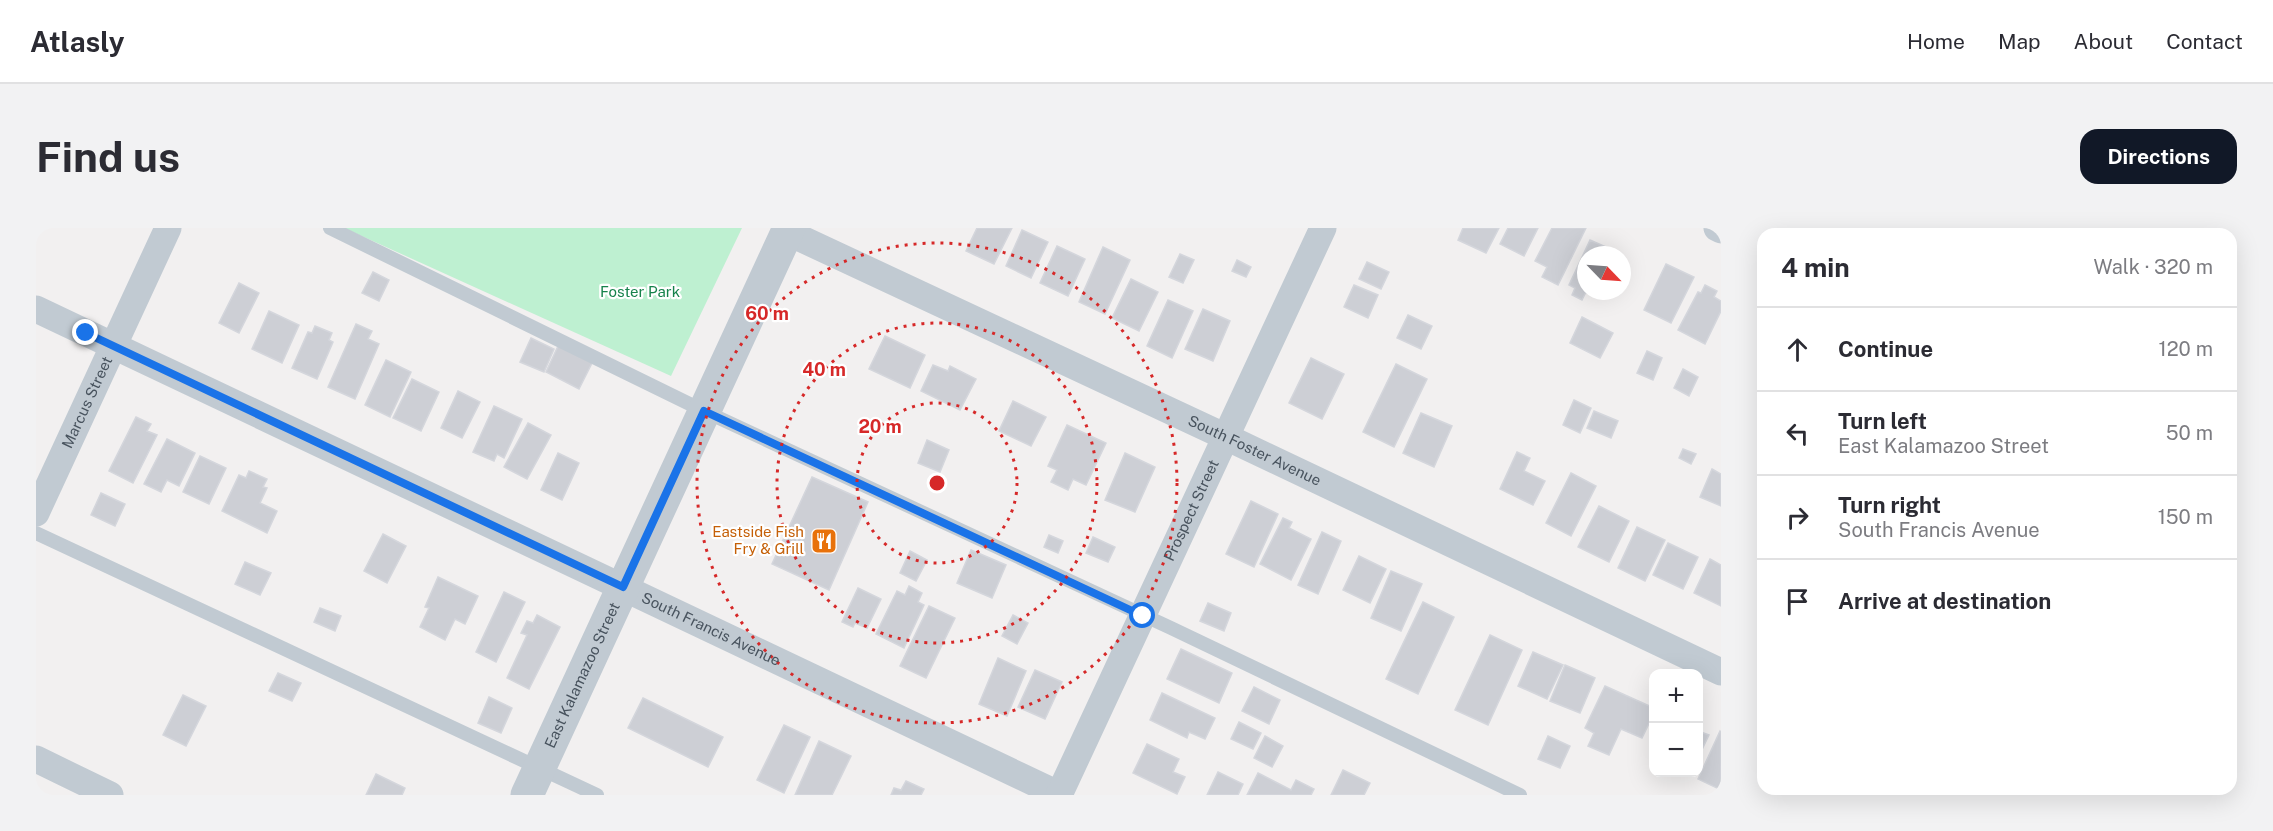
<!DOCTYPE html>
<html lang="en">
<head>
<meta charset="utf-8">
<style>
  :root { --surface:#fff; --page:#f2f2f3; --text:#2b2b33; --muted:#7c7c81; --line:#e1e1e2; --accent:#111827 }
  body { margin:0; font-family:"Public Sans",sans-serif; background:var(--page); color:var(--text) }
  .controls { position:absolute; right:18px; bottom:18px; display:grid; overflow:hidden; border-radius:12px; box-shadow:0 6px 24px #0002 }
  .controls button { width:54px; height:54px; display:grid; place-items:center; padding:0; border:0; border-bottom:2px solid var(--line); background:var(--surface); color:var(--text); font:30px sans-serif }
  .compass { position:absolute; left:1541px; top:18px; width:54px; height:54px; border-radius:50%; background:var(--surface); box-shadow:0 6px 24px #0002; rotate:115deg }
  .stop { position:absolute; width:18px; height:18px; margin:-14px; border:4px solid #1a73e8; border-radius:50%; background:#fff }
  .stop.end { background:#1a73e8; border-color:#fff; box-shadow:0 2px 6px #0008 }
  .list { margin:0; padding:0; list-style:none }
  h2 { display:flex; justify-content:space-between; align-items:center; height:78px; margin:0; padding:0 24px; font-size:26px }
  h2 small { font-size:20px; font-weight:400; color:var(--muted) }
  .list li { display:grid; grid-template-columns:39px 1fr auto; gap:18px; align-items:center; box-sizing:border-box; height:84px; padding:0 24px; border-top:2px solid var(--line) }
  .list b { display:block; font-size:22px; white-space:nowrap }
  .list p { margin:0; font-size:20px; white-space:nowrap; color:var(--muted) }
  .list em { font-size:20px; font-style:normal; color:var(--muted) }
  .icon { flex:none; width:33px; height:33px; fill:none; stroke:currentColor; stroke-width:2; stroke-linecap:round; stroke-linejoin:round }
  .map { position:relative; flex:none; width:1685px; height:567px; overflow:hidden; border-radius:18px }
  header { display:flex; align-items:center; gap:36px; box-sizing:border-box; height:84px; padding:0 30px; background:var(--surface); border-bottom:2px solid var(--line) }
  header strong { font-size:28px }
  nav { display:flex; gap:33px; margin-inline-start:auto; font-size:21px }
  .intro { display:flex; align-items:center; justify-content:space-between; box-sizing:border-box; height:144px; padding:0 36px }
  h1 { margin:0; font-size:42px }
  .button { padding:15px 27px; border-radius:18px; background:var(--accent); color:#fff; font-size:21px; font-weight:700 }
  main { display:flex; gap:36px; padding:0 36px }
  aside { flex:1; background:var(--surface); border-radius:18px; box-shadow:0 6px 24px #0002 }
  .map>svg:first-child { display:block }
  .green { fill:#bef0d1 }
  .building { fill:#cdcfd5; stroke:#d4d6dc; stroke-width:1.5 }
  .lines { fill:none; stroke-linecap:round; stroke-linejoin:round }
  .service { stroke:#c1cad2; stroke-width:14 }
  .minor { stroke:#c1cad2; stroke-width:27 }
  .tertiary { stroke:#c1cad2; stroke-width:33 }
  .route { stroke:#1a73e8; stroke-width:8 }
  .ring { fill:none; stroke:#d62828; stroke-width:3; stroke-dasharray:3 6 }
  .labels { text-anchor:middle; stroke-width:4.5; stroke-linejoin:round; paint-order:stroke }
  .park-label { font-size:15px; fill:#16824b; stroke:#fff }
  .street-label { font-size:15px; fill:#48535e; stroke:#fff }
  .food-label { font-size:15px; fill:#c56008; stroke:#fff; text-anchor:end }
  .centre { fill:#d62828; stroke:#fff; stroke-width:3 }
  .ring-label { font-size:18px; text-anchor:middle; font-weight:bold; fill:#d62828; stroke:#fff; stroke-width:4.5; stroke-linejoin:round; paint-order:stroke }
</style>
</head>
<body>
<header>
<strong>Atlasly</strong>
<nav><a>Home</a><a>Map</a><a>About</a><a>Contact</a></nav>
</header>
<div class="intro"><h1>Find us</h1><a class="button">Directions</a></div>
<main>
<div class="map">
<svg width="1685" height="567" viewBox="0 0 1685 567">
  <rect width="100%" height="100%" fill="#f2f0f0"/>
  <path class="green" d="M308,0H706L635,148Z"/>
  <g class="building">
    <path d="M941,0H976L958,36L930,23Z"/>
    <path d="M1427,0H1463L1450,25L1422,12Z"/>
    <path d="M1472,0H1502L1488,28L1464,16Z"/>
    <path d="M1516,0H1550L1522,57L1506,49L1511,39L1499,33Z"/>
    <path d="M986,2L1012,14L995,50L970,38Z"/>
    <path d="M1554,12L1584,25L1583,27H1550V63H1566L1563,70L1550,64L1546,72L1536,67L1539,60L1533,57Z"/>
    <path d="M1021,18L1049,31L1032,68L1004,55Z"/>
    <path d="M1067,19L1094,32L1069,86L1043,74Z"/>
    <path d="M1144,26L1158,32L1147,55L1133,49Z"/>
    <path d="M1201,32L1215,39L1210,49L1196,43Z"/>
    <path d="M1331,34L1353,44L1345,61L1323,51Z"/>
    <path d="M1630,36L1658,49L1635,95L1608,82Z"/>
    <path d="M337,44L353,52L343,73L326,65Z"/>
    <path d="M1095,51L1122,64L1103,103L1076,90Z"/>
    <path d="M203,55L223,65L203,105L183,95Z"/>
    <path d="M1318,57L1342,67L1332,90L1308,79Z"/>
    <path d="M1669,57L1681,63L1678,69L1685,73V83L1669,116L1642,102L1662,64L1665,65Z"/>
    <path d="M1132,72L1157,83L1136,130L1111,118Z"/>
    <path d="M1167,81L1194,93L1177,133L1149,121Z"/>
    <path d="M233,83L263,97L246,135L216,121Z"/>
    <path d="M1372,87L1396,98L1385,121L1361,110Z"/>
    <path d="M1546,89L1577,105L1564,130L1534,115Z"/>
    <path d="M320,96L336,103L332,111L343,116L319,171L292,159Z"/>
    <path d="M279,98L296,105L293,112L297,114L281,151L256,140L272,104L276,105Z"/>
    <path d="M849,108L889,127L874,160L833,141Z"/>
    <path d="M495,110L518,121L508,144L484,134Z"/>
    <path d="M523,116L557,133L543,161L510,144Z"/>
    <path d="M1611,123L1626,130L1617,152L1601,145Z"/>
    <path d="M1275,130L1308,146L1286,191L1253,175Z"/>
    <path d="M350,132L375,144L354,189L329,177Z"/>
    <path d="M1360,136L1391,151L1358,219L1327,204Z"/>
    <path d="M897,137L912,143L914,138L940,151L924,182L885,163Z"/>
    <path d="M1647,141L1662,149L1653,168L1638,160Z"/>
    <path d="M376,151L403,164L385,203L357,190Z"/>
    <path d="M422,163L444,174L426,210L405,200Z"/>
    <path d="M1538,172L1555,180L1544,205L1527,197Z"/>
    <path d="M977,173L1010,189L995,218L963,203Z"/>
    <path d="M458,178L486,191L468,230L461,226L458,233L437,224Z"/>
    <path d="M1558,183L1582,193L1575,210L1551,200Z"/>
    <path d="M1385,185L1416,198L1398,239L1367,225Z"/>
    <path d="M100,189L115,196L111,203L121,207L97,255L73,243Z"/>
    <path d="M492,195L515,207L491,251L468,239Z"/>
    <path d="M1031,197L1070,215L1050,257L1037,251L1032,262L1015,254L1021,242L1012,238Z"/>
    <path d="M131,211L159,225L143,258L131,252L125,264L108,256Z"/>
    <path d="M891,212L913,222L904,244L882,235Z"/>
    <path d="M1647,221L1660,226L1655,236L1643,230Z"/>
    <path d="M1481,224L1494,230L1488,243L1509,253L1497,277L1464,261Z"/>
    <path d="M522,225L543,235L526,272L505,262Z"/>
    <path d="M1089,225L1119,239L1099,284L1069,272Z"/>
    <path d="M164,228L190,240L173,276L147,264Z"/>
    <path d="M1676,241L1685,246V278L1664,269Z"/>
    <path d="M213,243L231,251L227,259L231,260L224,275L241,283L231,305L186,283L203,247L210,250Z"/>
    <path d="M1535,245L1560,258L1535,308L1510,295Z"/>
    <path d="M776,249L832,274L793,362L736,336Z"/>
    <path d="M65,265L89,276L79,298L55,287Z"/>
    <path d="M1215,273L1242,286L1218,339L1190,326Z"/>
    <path d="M1563,278L1593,293L1573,334L1542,319Z"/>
    <path d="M1247,290L1256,294L1253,300L1275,311L1255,352L1224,336Z"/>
    <path d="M1601,299L1629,312L1609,353L1582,340Z"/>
    <path d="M1286,304L1305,313L1282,366L1262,357Z"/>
    <path d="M347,306L370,318L351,355L328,343Z"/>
    <path d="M1013,307L1027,313L1022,325L1008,319Z"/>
    <path d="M1057,309L1079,319L1072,334L1050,325Z"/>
    <path d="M1632,315L1662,329L1647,361L1617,347Z"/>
    <path d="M935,322L970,337L956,370L921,355Z"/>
    <path d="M874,323L891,332L880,353L864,345Z"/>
    <path d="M1323,328L1350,341L1334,375L1307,362Z"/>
    <path d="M1674,331L1685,337V378L1658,365Z"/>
    <path d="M209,334L235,345L224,367L199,356Z"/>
    <path d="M1355,343L1386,356L1365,403L1335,390Z"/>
    <path d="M402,349L442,368L429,396L419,391L409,412L384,399L393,380L389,379Z"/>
    <path d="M873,358L886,365L882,374L888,377L868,420L840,406L861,363L869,367Z"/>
    <path d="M822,360L845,371L831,400L819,395L817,399L806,394Z"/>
    <path d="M468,364L489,374L460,434L440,424Z"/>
    <path d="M1387,374L1418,389L1382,466L1350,451Z"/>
    <path d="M1172,375L1195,385L1188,403L1164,393Z"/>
    <path d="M893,378L919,390L890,450L864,438Z"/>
    <path d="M284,380L305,388L299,403L278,394Z"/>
    <path d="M501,387L524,399L493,461L471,450L491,407L485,405L491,393L497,395Z"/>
    <path d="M977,387L992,395L981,416L966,408Z"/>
    <path d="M1454,407L1486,422L1452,497L1419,482Z"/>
    <path d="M1145,421L1196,445L1183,475L1131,451Z"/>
    <path d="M1497,424L1527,437L1511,471L1482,458Z"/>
    <path d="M962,430L990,443L971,488L943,476Z"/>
    <path d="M1529,437L1559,450L1544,485L1514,473Z"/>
    <path d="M999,442L1026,454L1009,491L982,479Z"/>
    <path d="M242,445L265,455L256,473L233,463Z"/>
    <path d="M1569,458L1618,480V485L1606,510L1585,501L1573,527L1552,518L1558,505L1549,500Z"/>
    <path d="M1218,459L1244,472L1233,496L1206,483Z"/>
    <path d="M1126,465L1179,490L1169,511L1153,504L1151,510L1114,492Z"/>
    <path d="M147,467L170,478L150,518L127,507Z"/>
    <path d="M453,469L476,480L465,505L442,495Z"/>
    <path d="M607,470L687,509L672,539L592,500Z"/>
    <path d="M1203,494L1225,505L1217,521L1195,511Z"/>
    <path d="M748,497L774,509L748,565L721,552Z"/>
    <path d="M1662,503L1673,507L1662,530Z"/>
    <path d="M1684,503L1685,504V562L1662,551Z"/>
    <path d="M1229,508L1247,518L1236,539L1218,530Z"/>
    <path d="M1512,508L1534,518L1524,540L1502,531Z"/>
    <path d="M783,513L815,528L796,567H759Z"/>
    <path d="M1111,516L1143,531L1137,544L1149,549L1141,566L1097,545Z"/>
    <path d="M1307,542L1334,555L1328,567H1295Z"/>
    <path d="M1182,544L1207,556L1202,567H1171Z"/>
    <path d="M1222,545L1255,562L1260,552L1278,561L1275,567H1211Z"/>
    <path d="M340,546L369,560L366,567H330Z"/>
    <path d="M870,553L888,561L885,567H855L858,560L865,562Z"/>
  </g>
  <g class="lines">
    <g class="service">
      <path d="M294,0L668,183L1135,400L1484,567"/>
      <path d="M0,305L561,567"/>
    </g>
    <g class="minor">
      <path d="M1681,0L1685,2"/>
      <path id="s1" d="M751,4L1190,209L1685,444"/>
      <path id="s2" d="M0,81L1024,567"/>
      <path id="s3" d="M0,285L132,0"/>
      <path d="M0,531L74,567"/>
      <path id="s4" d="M1023,567L1287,0"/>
    </g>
    <path class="tertiary" id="s5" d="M491,567L753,0"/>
  </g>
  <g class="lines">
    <path class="route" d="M50,105L587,359L668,183L1107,388"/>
  </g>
  <g class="ring">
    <circle cx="901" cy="255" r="80"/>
    <circle cx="901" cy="255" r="160"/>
    <circle cx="901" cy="255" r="240"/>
  </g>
  <defs>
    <g id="restaurant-square" transform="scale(1.35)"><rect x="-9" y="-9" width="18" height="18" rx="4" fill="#e8710a" stroke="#fff"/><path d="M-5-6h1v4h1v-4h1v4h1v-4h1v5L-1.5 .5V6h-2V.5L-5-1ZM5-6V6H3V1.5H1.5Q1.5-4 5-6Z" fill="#fff"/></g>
  </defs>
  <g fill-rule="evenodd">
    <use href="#restaurant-square" x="788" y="313"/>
  </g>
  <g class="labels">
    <g class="park-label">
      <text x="604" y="69">Foster Park</text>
    </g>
    <g class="street-label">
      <text dy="5" stroke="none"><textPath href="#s3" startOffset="122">Marcus Street</textPath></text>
      <text dy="5" stroke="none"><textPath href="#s1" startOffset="516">South Foster Avenue</textPath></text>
      <text dy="5" stroke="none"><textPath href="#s4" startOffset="314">Prospect Street</textPath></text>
      <text dy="5" stroke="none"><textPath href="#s2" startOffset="747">South Francis Avenue</textPath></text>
      <text dy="5" stroke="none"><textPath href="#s5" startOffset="132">East Kalamazoo Street</textPath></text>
    </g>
    <g class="food-label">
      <text x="768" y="309">Eastside Fish<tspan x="768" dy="17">Fry &amp; Grill</tspan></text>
    </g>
  </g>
  <circle cx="901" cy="255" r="9" class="centre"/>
  <g class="ring-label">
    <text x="731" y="92">60 m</text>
    <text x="788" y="148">40 m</text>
    <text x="844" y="205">20 m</text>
  </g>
</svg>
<div class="controls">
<button>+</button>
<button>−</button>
</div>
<svg class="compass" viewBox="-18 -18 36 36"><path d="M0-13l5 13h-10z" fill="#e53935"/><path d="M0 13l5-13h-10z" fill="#7c7c81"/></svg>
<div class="stop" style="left:1107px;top:388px"></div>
<div class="stop end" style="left:50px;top:105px"></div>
</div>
<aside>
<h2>4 min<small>Walk · 320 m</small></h2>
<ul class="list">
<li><svg class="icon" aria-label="ahead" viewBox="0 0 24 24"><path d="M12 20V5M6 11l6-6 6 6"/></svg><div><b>Continue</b></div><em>120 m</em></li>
<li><svg class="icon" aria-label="left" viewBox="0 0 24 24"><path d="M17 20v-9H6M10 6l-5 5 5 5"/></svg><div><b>Turn left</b><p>East Kalamazoo Street</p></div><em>50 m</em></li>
<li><svg class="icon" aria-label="right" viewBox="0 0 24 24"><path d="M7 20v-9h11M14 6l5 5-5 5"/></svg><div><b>Turn right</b><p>South Francis Avenue</p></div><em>150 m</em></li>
<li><svg class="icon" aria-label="arrive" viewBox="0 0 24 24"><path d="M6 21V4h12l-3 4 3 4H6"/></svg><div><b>Arrive at destination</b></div></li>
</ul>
</aside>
</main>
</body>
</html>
